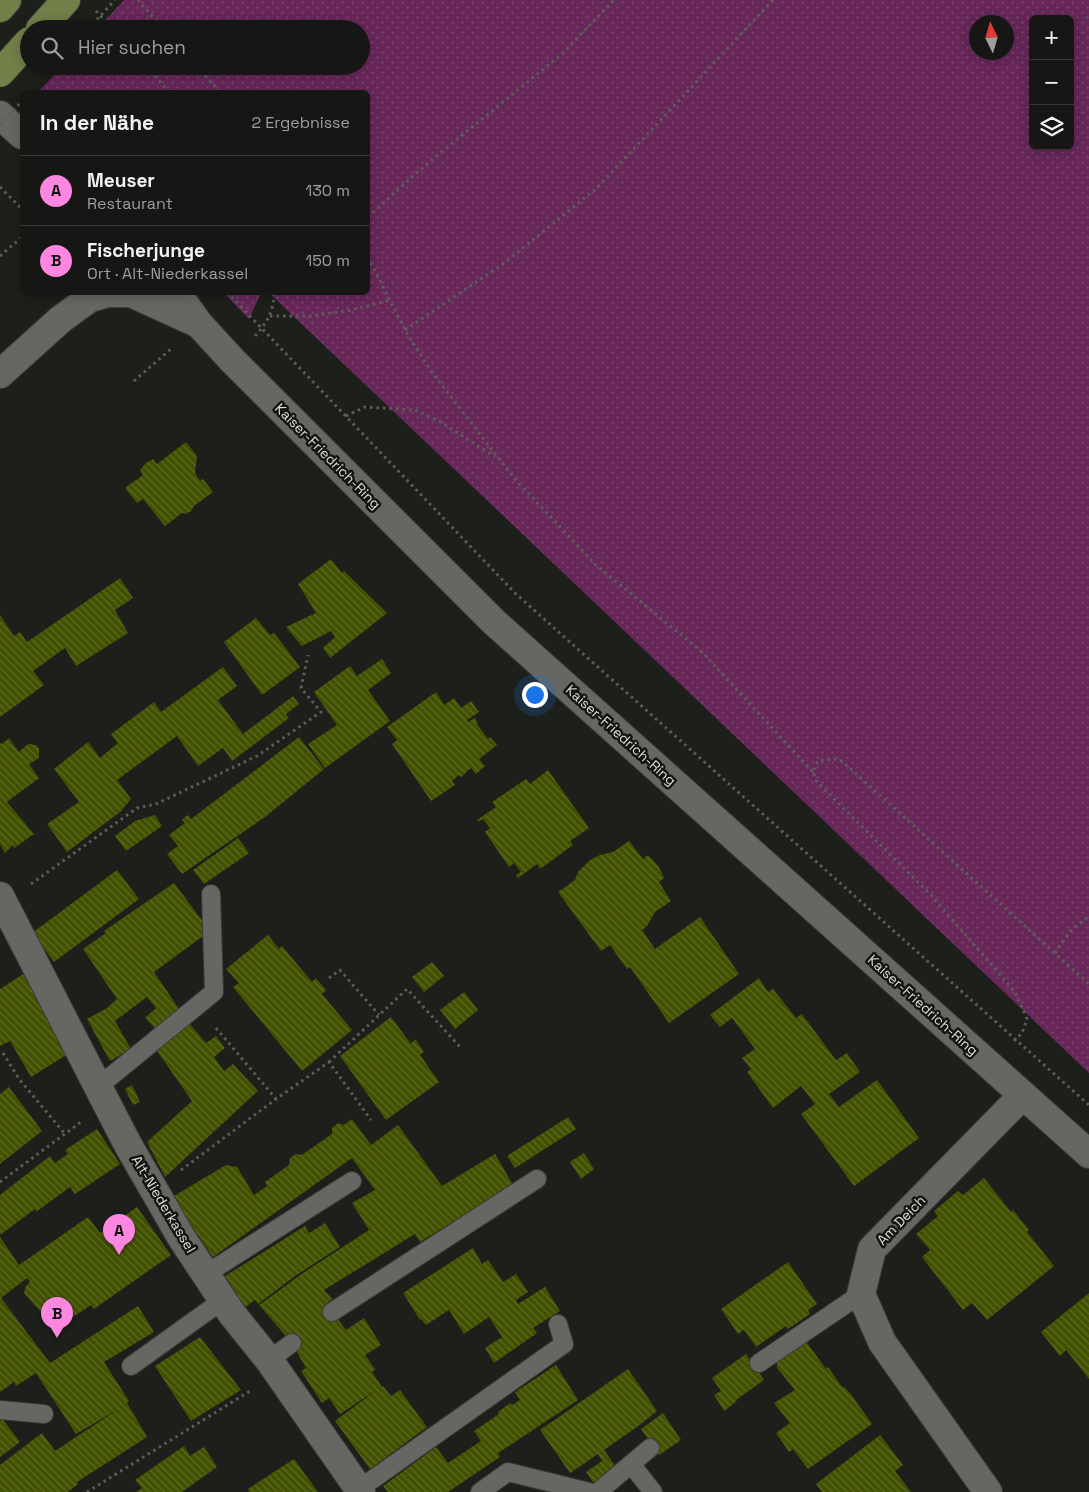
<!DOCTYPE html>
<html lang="de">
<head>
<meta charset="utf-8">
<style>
  :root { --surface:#161714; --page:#1f201d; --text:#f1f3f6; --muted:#9e9fa0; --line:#353634; --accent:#fd86e1 }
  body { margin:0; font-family:"Space Grotesk",sans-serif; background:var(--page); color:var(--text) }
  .controls { position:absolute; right:15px; top:15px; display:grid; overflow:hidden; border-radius:8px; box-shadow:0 2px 12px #0003 }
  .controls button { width:45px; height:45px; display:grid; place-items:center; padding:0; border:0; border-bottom:1px solid var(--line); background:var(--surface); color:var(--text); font:25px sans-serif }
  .compass { position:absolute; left:969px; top:15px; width:45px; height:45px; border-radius:50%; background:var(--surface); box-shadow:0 2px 12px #0003; rotate:355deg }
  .you { position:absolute; left:534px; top:694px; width:18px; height:18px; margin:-12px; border:4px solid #fff; border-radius:50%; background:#1a73e8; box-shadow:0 0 0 8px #1a73e833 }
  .badge { display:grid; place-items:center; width:32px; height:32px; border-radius:50%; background:var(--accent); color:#111; font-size:16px; font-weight:700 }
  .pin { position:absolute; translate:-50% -41px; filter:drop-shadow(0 1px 2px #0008) }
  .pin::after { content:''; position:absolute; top:26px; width:18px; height:15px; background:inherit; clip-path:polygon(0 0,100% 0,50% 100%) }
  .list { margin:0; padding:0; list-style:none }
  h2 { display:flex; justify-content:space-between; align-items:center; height:65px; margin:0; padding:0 20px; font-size:21px }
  h2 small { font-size:16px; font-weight:400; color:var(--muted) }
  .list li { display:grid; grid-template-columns:32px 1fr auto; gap:15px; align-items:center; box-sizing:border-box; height:70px; padding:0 20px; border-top:1px solid var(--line) }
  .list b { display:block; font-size:19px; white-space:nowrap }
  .list p { margin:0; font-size:16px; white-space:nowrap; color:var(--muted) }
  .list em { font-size:16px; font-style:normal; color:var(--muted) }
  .icon { flex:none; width:28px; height:28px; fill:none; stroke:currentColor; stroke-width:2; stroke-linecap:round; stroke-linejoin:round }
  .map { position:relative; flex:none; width:1089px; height:1492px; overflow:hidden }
  .search { position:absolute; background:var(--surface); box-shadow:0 2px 12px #0003; left:20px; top:20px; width:350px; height:55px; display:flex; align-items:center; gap:12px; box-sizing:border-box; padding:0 18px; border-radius:28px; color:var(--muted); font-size:19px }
  .panel { position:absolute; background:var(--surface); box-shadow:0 2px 12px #0003; left:20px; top:90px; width:350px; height:205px; border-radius:8px }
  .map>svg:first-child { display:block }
  .grass { fill:url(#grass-dots); fill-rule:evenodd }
  .building { fill:url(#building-back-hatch) }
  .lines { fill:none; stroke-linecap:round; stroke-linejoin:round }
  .lane-casing { stroke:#3b3c39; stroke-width:20 }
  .street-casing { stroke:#3b3c39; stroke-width:30 }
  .primary-casing { stroke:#3b3c39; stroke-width:30 }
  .path { stroke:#5c5e5a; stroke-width:3; stroke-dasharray:2.5 4; stroke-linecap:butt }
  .lane { stroke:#656762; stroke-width:18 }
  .street { stroke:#656762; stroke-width:28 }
  .primary { stroke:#717f48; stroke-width:28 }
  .primary-bridge-casing { stroke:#3b3c39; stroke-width:30; stroke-linecap:butt }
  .path-bridge { stroke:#5c5e5a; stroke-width:3; stroke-dasharray:2.5 4; stroke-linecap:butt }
  .primary-bridge { stroke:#717f48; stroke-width:28 }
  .labels { text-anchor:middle; stroke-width:5; stroke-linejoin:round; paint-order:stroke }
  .street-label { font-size:14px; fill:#dddedb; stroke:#141512 }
</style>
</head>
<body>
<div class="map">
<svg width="1089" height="1492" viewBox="0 0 1089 1492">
  <defs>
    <pattern id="grass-dots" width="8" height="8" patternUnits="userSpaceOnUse" patternTransform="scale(1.25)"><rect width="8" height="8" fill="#672759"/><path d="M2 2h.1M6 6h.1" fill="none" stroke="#7c4670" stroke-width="1.8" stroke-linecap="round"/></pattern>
    <pattern id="building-back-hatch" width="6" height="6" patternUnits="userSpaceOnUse" patternTransform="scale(1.25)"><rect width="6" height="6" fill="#415100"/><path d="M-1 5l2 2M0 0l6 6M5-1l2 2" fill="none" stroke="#5c6a25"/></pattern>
  </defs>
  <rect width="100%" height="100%" fill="#1d1f1b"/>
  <g class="grass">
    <path d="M124,0H1089V1073L269,293L368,292V92H40L39,91L63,66H361V29H97ZM1033,19H1070V146H1033ZM1006,22V52H976V22Z"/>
    <path d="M224,293H261L249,319Z"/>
  </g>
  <g class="building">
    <path d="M186,442L197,456L195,473L200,481L203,479L213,492L194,506L191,511L186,514L182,513L165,526L143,499L137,503L125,488L143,475L140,470L146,463L153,459L157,464Z"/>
    <path d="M331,559L342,573L344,571L387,613L330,658L323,648L335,637L331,631L302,646L286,627L316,613L298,584Z"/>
    <path d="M120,578L133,598L115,610L128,633L76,666L65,648L33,671L44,685L0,717V615L14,636L20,632L27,642Z"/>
    <path d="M256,618L270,635L274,633L300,667L262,695L224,642Z"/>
    <path d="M382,659L391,673L368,690L390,721L325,768L308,744L337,725L314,692L350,666L357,676Z"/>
    <path d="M223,667L237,686L218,700L243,734L293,696L299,704L286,714L289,718L232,761L223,748L198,766L177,736L117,780L131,799L120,812L67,852L47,824L79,802L54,769L88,742L100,758L118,743L111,734L154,702L161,712Z"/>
    <path d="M436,692L444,705L454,698L461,708L471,701L479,712L467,720L468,722L475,718L478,723H476L488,739L490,737L497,745L479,759L485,766L476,774L471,768L461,777L459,775L452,781L455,785L431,801L392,744L397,740L387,727Z"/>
    <path d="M299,737L324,769L265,817L182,874L167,854L178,846L169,835L185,823L182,820L185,817L188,815L191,819Z"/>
    <path d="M9,738L19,752L28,744L36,745L39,748V758L29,764L39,778L7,802L34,834L14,848L13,845L5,853L0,844V743L2,744Z"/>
    <path d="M548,770L589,828L570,841L573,845L540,869L537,864L518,878L516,875L521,872L514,863L509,867L485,832L490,828L483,819L478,822L477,820L496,807L492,802L526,779L530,784Z"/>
    <path d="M155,815L162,826L126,851L115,836L135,821Z"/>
    <path d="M238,838L249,853L204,884L193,870Z"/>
    <path d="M629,841L643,859L648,855L659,867L664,878L659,882L671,901L655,912L647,926L642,930L655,949L700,917L739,974L669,1023L630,967L627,969L610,945L601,951L558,892L575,880L578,872L590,860L600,855L613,852Z"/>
    <path d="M117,870L139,899L54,962L32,933Z"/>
    <path d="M174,883L210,931L154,972L179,1009L155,1028L145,1018L156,1008L147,997L115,1021L131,1049L110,1061L87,1019L107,1008L117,999L83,949L106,933L104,931Z"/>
    <path d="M268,935L279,949L282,946L312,982L316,978L326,990L322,994L352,1030L302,1071L233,987L239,983L226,969Z"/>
    <path d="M432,962L444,976L424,992L412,977Z"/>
    <path d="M23,974L46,1012L68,1054L31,1077L10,1041L0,1046V989Z"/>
    <path d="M759,978L768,992L773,989L796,1018L802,1014L836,1060L847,1053L860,1072L829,1094L839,1107L877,1080L919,1138L854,1186L801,1114L815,1104L801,1086L773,1108L747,1072L751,1069L742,1058L755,1049L732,1018L720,1027L710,1015Z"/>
    <path d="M464,992L478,1010L455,1029L440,1010Z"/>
    <path d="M391,1017L411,1044L415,1039L424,1052L420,1055L439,1082L386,1120L340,1056Z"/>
    <path d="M189,1023L206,1043L216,1036L225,1048L214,1057L224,1071L233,1064L258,1091L165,1177L147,1142L192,1101L157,1051Z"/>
    <path d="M132,1085L140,1102L133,1105L125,1089Z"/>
    <path d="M9,1087L42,1131L0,1164V1094Z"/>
    <path d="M568,1117L576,1129L515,1168L507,1156Z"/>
    <path d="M352,1119L371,1145L398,1125L442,1186L495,1154L513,1185L420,1242L415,1234L324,1290L332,1299L326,1304L346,1330L364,1318L381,1345L365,1355L375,1369L372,1372L382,1387L383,1386L391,1396L400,1390L427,1427L370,1469L335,1421L375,1391L340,1414L329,1398L322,1403L301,1371L306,1368L292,1343L259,1305L303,1273L369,1230L352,1203L375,1190L352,1158L213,1257L189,1222L174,1196L226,1165L237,1167L254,1195L267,1186L265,1182L289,1165L290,1158L296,1154L302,1155L306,1152L332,1134V1128L338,1123L344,1125Z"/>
    <path d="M97,1129L120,1164L75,1194L70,1187L36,1212L35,1209L0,1235V1195L50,1156L55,1163L68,1154L65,1150Z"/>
    <path d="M584,1153L594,1169L581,1179L570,1162Z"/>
    <path d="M984,1178L1011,1212L1013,1210L1029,1230L1027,1232L1054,1266L987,1320L972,1303L963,1310L922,1257L930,1250L916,1234L938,1216L934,1211L958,1191L963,1195Z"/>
    <path d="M137,1207L171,1255L94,1309L91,1305L64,1323L51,1305L41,1312L24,1293L26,1286L30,1282L27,1278L1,1298L50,1363L138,1306L154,1332L104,1362L129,1401L127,1403L147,1437L77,1482L78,1484L68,1492H0V1465L42,1433L55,1451L117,1410L76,1434L36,1373L16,1386L14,1382L0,1392V1237L19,1265L88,1217L100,1233Z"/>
    <path d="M325,1223L340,1247L295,1276L258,1304L255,1300L245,1307L225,1276L305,1226L309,1233Z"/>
    <path d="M473,1248L482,1264L488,1260L503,1282L516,1274L528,1292L516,1300L518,1304L545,1287L560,1311L533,1328L537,1333L494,1363L485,1348L502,1337L489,1317L464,1334L449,1310L426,1325L421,1319L420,1320L403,1293Z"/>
    <path d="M788,1262L817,1304L808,1310L810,1314L788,1329L786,1326L756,1347L744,1330L738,1334L721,1309Z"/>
    <path d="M1089,1293V1379L1066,1350L1060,1356L1041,1332Z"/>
    <path d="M200,1337L241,1390L191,1421L155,1366Z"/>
    <path d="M805,1340L826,1369L828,1367L842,1387H844L850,1393L872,1424L808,1469L793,1449L789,1452L776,1433L790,1423L774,1403L795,1390L777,1368V1359Z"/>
    <path d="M746,1354L764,1380L736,1400L737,1401L724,1411L714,1395L721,1391L712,1378Z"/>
    <path d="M556,1365L578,1400L498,1453L500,1457L448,1492H388L383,1486L436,1447L448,1463L481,1441L474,1431L499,1414L498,1412L510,1403L512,1405L520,1400L515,1392Z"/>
    <path d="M628,1369L657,1411L641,1424L604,1450L618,1470L595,1485L586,1472L602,1461L598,1454L570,1473L540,1430Z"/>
    <path d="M663,1413L681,1440L659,1455L641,1429Z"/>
    <path d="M0,1416L20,1442L0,1457Z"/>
    <path d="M880,1435L903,1465L895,1471L911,1492H822L816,1484Z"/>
    <path d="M184,1446L190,1456L204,1447L217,1467L182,1492H136L142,1488L135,1480Z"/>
    <path d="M294,1459L318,1492H249L248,1489Z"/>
  </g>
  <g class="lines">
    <g class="lane-casing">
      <g id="lane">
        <path d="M99,1086L214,992L211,894"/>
        <path d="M206,1274L352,1181"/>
        <path d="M332,1312L537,1179"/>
        <path d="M269,1360L292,1343"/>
        <path d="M759,1363L861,1294"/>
        <path d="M131,1366L223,1300"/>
        <path d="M0,1410L44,1414"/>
        <path d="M631,1464L653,1492"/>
        <path d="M359,1489L564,1344L558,1324"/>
        <path d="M480,1492L508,1472L589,1492"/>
        <path d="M598,1492L650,1448"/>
      </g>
    </g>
    <g class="street-casing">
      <g id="street">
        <path d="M0,115L22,135"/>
        <path d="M176,292L199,324L232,360L494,622L1089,1154"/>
        <path d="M0,374L61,319L90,298L108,293H131L197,323"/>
        <path d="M0,896L127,1143L181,1237L232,1314L269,1360L361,1492"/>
        <path d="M988,1492L882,1342L861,1294L872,1249L1023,1095"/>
      </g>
    </g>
    <g class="primary-casing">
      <g id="primary">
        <path d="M0,8L7,0"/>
        <path d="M40,29L66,0"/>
      </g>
    </g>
    <g class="path">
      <path d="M138,0L163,29"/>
      <path d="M96,11L112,29"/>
      <path d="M146,66L169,92"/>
      <path d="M196,66L220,92"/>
      <path d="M0,187L22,209"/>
      <path d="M368,217L422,168L562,54L614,0"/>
      <path d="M0,256L22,237"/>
      <path d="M368,257L405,330L431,371L514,478L596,565L702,652L813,772"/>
      <path d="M227,292L516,594L1089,1105"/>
      <path d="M270,316H312L351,310L391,300"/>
      <path d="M405,330L503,264L597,188L773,0"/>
      <path d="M255,336C267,323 274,311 274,292"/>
      <path d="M134,381L172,348"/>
      <path d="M346,416L365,407L415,410L439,421L495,457"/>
      <path d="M31,884L137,808L156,804L257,756L321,712L301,688L308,655"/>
      <path d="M1055,953L1072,929L1089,916"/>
      <path d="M329,978L340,970L379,1015"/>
      <path d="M216,1028L276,1099"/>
      <path d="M1014,1041L1022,1033L1027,1019L1015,992L931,895L817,782L813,772L816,764L820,760L838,759L843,762L1089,984"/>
      <path d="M3,1053L19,1079L65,1134"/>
      <path d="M329,1062L407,989L462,1049"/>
      <path d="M181,1170L276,1099L329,1062L371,1120"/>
      <path d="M0,1182L81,1122"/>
      <path d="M87,1492L250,1391"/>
    </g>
    <use href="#lane" class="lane"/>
    <use href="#street" class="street"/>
    <use href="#primary" class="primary"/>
    <g class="primary-bridge-casing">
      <path id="primary-bridge" d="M0,73L29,41"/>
    </g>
    <g class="path-bridge">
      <path d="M88,29L115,0"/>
      <path d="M0,125L22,101"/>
    </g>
    <use href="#primary-bridge" class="primary-bridge"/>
  </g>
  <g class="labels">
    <g class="street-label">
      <text transform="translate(328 456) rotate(45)" y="5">Kaiser-Friedrich-Ring</text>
      <text transform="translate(621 735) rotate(42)" y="5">Kaiser-Friedrich-Ring</text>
      <text transform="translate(923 1005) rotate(42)" y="5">Kaiser-Friedrich-Ring</text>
      <text transform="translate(164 1204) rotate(59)" y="5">Alt-Niederkassel</text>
      <text transform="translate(901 1220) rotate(-46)" y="5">Am Deich</text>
    </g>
  </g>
</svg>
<div class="controls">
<button>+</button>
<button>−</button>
<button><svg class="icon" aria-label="layers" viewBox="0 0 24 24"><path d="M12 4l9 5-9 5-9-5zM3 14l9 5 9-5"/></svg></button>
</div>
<svg class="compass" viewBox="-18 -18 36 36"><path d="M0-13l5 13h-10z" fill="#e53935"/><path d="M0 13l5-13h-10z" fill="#9e9fa0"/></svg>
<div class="you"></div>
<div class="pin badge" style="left:119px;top:1255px">A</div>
<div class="pin badge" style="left:57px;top:1338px">B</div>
<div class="search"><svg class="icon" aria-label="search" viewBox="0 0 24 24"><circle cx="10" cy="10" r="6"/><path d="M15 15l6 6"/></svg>Hier suchen</div>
<section class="panel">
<h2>In der Nähe<small>2 Ergebnisse</small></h2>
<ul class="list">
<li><span class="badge">A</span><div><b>Meuser</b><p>Restaurant</p></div><em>130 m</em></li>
<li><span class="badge">B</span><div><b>Fischerjunge</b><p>Ort · Alt-Niederkassel</p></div><em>150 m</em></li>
</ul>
</section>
</div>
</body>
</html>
